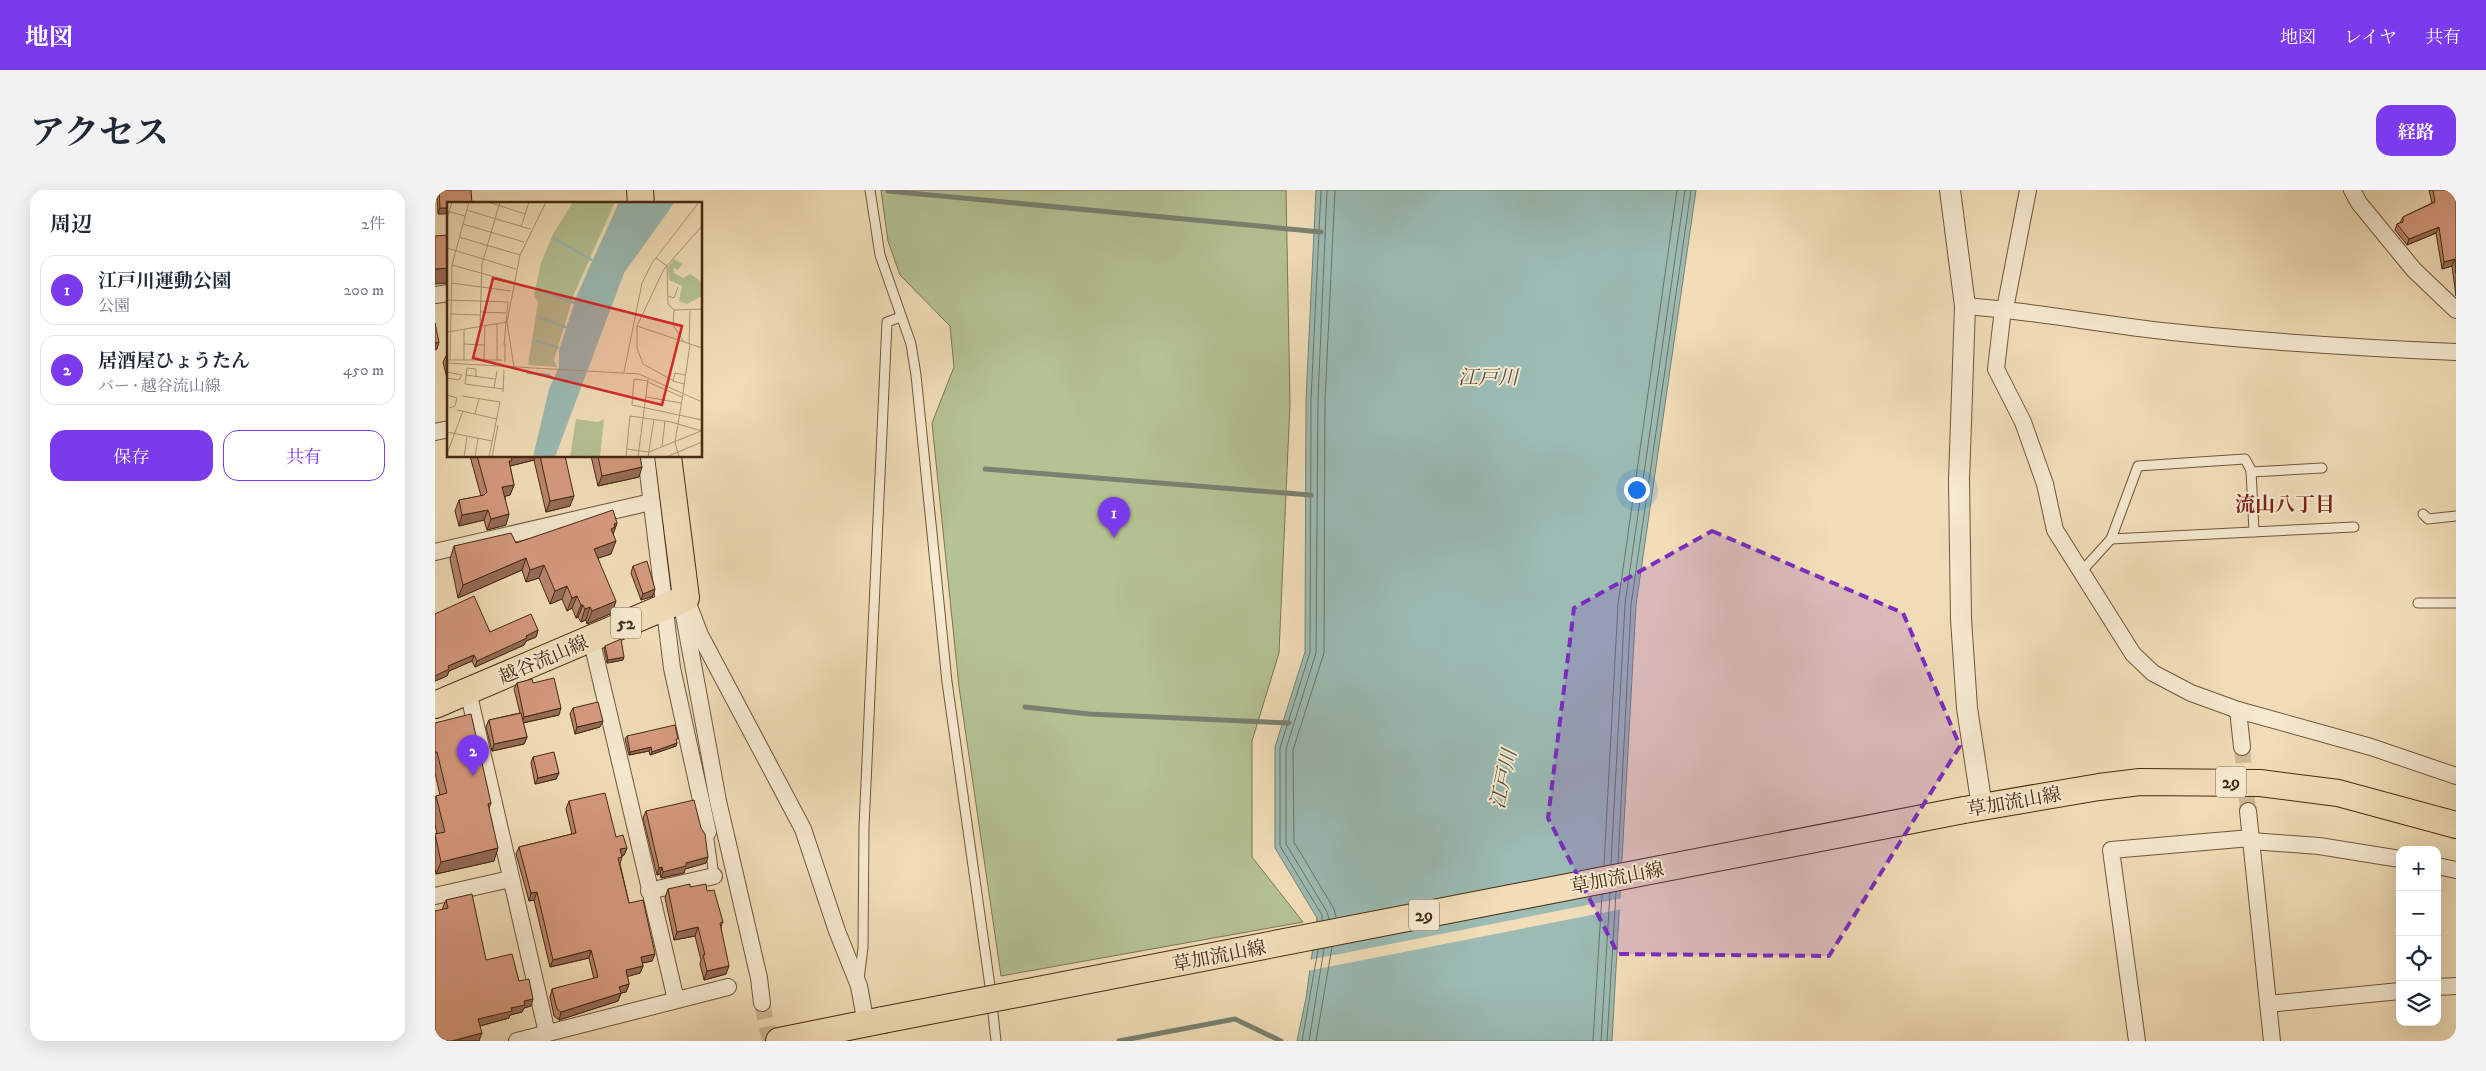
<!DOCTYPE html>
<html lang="ja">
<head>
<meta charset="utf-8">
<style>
  :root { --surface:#fff; --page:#f2f2f3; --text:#1f2937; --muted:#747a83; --line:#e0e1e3; --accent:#7c3aed }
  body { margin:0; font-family:"IM FELL DW Pica","Noto Serif JP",serif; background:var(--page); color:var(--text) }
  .controls { position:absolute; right:15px; bottom:15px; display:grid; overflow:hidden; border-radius:10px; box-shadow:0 5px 20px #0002 }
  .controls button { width:45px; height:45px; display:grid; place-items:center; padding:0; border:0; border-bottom:1px solid var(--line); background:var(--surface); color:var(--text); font:25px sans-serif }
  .you { position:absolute; left:1201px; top:299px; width:18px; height:18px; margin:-12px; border:4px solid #fff; border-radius:50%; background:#1a73e8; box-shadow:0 0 0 8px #1a73e833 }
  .badge { display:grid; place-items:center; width:32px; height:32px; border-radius:50%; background:var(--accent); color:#fff; font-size:16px; font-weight:700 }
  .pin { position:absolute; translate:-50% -41px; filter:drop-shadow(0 1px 2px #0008) }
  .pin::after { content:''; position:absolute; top:26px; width:18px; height:15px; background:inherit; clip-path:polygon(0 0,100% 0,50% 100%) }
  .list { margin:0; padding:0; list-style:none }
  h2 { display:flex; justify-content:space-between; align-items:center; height:65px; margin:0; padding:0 20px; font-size:21px }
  h2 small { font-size:16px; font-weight:400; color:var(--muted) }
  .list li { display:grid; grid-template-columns:32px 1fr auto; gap:15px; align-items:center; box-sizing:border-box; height:70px; margin:0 10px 10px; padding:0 10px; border:1px solid var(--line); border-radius:15px }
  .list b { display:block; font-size:19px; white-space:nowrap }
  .list p { margin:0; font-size:16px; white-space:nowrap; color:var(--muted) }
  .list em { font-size:16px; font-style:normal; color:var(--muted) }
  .actions { display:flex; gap:10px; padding:15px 20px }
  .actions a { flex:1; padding:11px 0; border:1px solid var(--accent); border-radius:15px; text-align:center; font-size:18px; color:var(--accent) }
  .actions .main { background:var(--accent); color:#fff }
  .icon { flex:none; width:28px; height:28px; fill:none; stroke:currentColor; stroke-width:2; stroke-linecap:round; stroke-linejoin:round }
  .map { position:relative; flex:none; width:2021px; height:851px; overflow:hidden; border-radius:15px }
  header { display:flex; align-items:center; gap:30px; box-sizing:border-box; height:70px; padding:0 25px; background:var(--accent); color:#fff }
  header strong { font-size:24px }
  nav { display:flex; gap:28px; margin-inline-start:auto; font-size:18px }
  .intro { display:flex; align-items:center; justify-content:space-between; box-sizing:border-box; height:120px; padding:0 30px }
  h1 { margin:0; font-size:35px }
  .button { padding:12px 22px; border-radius:15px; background:var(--accent); color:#fff; font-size:18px; font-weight:700 }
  main { display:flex; gap:30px; padding:0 30px }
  aside { flex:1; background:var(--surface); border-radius:15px; box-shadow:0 5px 20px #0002 }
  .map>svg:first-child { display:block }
  .green { fill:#b4c294; stroke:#7c7652 }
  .water { fill:#9bbbb4; stroke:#798172 }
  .pier { fill:#f1deb8 }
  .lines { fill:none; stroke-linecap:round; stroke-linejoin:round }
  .shore { stroke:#707262; stroke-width:1 }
  .stream { stroke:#798172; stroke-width:5 }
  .minor-tunnel { stroke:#cfba96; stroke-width:16; stroke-dasharray:16 8; stroke-linecap:butt }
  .service-casing { stroke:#70563a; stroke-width:11 }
  .minor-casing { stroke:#70563a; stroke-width:18 }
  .tertiary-casing { stroke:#70563a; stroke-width:22 }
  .primary-casing { stroke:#452910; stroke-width:28 }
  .service { stroke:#f6ead1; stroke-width:9 }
  .minor { stroke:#f6ead1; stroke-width:16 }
  .tertiary { stroke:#f6ead1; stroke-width:20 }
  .primary { stroke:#f1deb8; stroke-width:26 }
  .primary-bridge-casing { stroke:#452910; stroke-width:28; stroke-linecap:butt }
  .primary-bridge { stroke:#f1deb8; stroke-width:26 }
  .wall { fill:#b8846d; stroke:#452910 }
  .shaded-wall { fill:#966c59; stroke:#452910 }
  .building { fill:#d69a7f; stroke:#452910 }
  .marked { fill:#7b2cbf; fill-opacity:0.2; stroke:#7b2cbf; stroke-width:4; stroke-dasharray:10 6; stroke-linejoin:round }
  .labels { text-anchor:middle; stroke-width:4; stroke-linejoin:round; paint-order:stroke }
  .shield { fill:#f6ead1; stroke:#7a634a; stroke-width:1 }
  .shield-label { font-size:18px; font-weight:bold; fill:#452910 }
  .street-label { font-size:19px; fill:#452910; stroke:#f6ead1 }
  .water-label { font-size:20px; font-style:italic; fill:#5a4e39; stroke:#f6ead1 }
  .neighbourhood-label { font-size:20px; font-weight:bold; fill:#7a1f14; stroke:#f6ead1 }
  .inset-river { fill:none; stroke:#9bbbb4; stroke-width:2.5 }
  .inset-road { fill:none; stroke:#ac9675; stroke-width:1 }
  .view { fill:#d62828; fill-opacity:0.15; stroke:#d62828; stroke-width:2.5 }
  .inset-edge { fill:none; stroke:#452910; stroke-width:2.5 }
</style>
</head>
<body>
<header>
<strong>地図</strong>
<nav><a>地図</a><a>レイヤ</a><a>共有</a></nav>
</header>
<div class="intro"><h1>アクセス</h1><a class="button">経路</a></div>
<main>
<aside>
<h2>周辺<small>2件</small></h2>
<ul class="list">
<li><span class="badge">1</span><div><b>江戸川運動公園</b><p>公園</p></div><em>200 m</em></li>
<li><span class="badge">2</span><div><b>居酒屋ひょうたん</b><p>バー · 越谷流山線</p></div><em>450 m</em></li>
</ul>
<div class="actions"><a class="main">保存</a><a>共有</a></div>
</aside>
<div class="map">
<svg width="2021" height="851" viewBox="0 0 2021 851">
  <rect width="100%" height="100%" fill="#f1deb8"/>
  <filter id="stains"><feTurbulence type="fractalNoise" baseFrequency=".004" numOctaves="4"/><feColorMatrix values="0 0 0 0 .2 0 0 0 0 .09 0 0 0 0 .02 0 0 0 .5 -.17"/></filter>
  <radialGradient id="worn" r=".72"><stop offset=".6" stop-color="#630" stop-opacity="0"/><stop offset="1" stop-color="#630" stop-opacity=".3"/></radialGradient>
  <path class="green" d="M446,0H851L855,213L844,463L817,551V667L868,732L566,786L524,497L497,233L519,177L515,136L465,85L453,51Z"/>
  <path class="water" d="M881,0H1261L1201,415L1177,851H862L871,808L882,728L840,658V557L870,462L871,209Z"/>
  <path class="pier" d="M1188,708L1187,719L872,781L874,770Z"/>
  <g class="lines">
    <g class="shore">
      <path d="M886,0L876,209L875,462L845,558V656L887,725V730"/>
      <path d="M892,0L883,209L881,463L851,559V654L892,722L894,729"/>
      <path d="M900,0L890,210L889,463L858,560L859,652L899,719L901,727"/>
      <path d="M1183,673L1196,415L1256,0"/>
      <path d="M1176,674L1190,414L1250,0"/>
      <path d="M1169,675L1183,414L1242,0"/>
      <path d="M867,851L883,760"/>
      <path d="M874,851L889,759"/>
      <path d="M881,851L897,757"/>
      <path d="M1158,851L1167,705"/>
      <path d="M1166,851L1175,703"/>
      <path d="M1172,851L1181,702"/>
    </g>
    <g class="stream">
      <path d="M453,1L886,42"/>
      <path d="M550,279L876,305"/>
      <path d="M590,517L654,524L854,533"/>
      <path d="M684,851L800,829L846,851"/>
    </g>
    <g class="minor-tunnel">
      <path d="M1807,557L1813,621"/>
      <path d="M327,813L335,851"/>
    </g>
    <g class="service-casing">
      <g id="service">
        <path d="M435,0L445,65L476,154L481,185L512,492L555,796L561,851"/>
        <path d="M1816,282L1887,278"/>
        <path d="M1988,324L1993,329L2021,326"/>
        <path d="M1676,349L1919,337"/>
        <path d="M1646,382L1676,349L1703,276L1810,269L1816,280L1819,342"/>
        <path d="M1983,413H2021"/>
        <path d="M273,642L279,686"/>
        <path d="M424,789L428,758L429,637L452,132L466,127"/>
      </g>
    </g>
    <g class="minor-casing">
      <g id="minor">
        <path d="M1917,0L1924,13L1979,80L2021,120"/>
        <path d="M0,105L14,103"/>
        <path d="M1530,116C1599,121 1668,135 1737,142C1831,152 1926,158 2021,162"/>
        <path d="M1568,119L1561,179L1588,232L1610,294L1620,340L1698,464L1718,483L1756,503L1803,520L1936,557L2021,586"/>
        <path d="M1570,119L1593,0"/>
        <path d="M0,242L14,239"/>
        <path d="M211,266L237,478L273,642"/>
        <path d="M0,362L216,312"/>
        <path d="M251,408L265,445L368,639L402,741L424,796L431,834"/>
        <path d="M248,420L283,611L324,788L327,813"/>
        <path d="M156,448L241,810"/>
        <path d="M33,501L112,843"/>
        <path d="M1803,520L1807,557"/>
        <path d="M1813,621L1837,851"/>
        <path d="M1816,651L1884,656L1965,669"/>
        <path d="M2002,676L2021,680"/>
        <path d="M214,701L279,686"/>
        <path d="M0,706L75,689"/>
        <path d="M2002,797L2021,796"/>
        <path d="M1833,814L1965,801"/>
        <path d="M82,851L293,797"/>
        <path d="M1702,851L1676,660L1816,648"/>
      </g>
    </g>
    <g class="tertiary-casing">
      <path id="tertiary" d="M1515,0L1530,116L1524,290L1526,429L1532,518L1547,617"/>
    </g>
    <g class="primary-casing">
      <g id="primary">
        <path d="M205,0L206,14"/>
        <path d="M0,515L251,408L233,266"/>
        <path d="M1529,620L1664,597L1705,592L1825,593L1903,603L2021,635"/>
        <path d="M344,851L448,830"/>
      </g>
    </g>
    <use href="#service" class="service"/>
    <use href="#minor" class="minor"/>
    <use href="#tertiary" class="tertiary"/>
    <use href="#primary" class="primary"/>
    <g class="primary-bridge-casing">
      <path id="primary-bridge" d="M448,830L1529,620"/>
    </g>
    <use href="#primary-bridge" class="primary-bridge"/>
  </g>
  <g class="wall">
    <path d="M4,0H36L3,24L2,6Z"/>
    <path d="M1994,0H2021V106L2017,76L2007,79L2001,43L1972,55L1960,40L1962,34L1965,33L1968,27L1997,13Z"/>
    <path d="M14,165V196L8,172L11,166Z"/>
    <path d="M35,266H130L135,316L111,322L99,270L75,276L79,295L75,305L70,306L71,335L52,340L49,330L24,336L20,321L24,310L46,306Z"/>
    <path d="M156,266H205L204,287L163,296Z"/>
    <path d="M182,333L178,344L176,364L163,368L177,423L152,434L151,430L146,432L143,427L141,428L137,418L132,421L127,409L115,414L104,388L91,392L87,380L23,408L15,369L19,356L81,353Z"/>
    <path d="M198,376L218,406L206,410L196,383Z"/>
    <path d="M0,424L55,442L103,440L101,447L91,451L89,455L40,477L37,471L14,481L12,486L0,491Z"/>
    <path d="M170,456L188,470L172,473L169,459Z"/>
    <path d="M82,493H98L124,525L88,533L92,547L89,554L57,561L51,537L54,530L85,523L79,499Z"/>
    <path d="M138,518L165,537L140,544L135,524Z"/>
    <path d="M0,533L56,613L54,618L59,671L1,684L0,678V644H2L0,634V608L1,606L5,605L0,583Z"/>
    <path d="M192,546L242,552L241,556L215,565L214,561L194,565L190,549Z"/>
    <path d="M98,567L124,583L121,589L100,594L96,573Z"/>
    <path d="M134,611L181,647L192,658L189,665L187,666V667L185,674L194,713L217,771L207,773L208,776L205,783L192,786L194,794L191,802L186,803L183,811L124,830L119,826L115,807L117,799L159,789L154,768L115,777L99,710L94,711L81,664L84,657L137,644L131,619Z"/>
    <path d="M211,621L271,673L250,679L249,683L226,688L225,684L222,685L208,628Z"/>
    <path d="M255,697L272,701L288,732L286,736L291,784L269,790L265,774L266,770L260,746L239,750L230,708L233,699Z"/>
    <path d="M11,710L51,770L84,791L96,816L89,818L87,822L75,825L74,828L45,836L44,851H0L8,717Z"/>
  </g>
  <g class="shaded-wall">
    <path d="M5,18H14V24H3Z"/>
    <path d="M2004,37L2001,43L1972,55L1974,49Z"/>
    <path d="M2020,69L2017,76L2007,79L2009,72Z"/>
    <path d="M14,78V93L0,94V79Z"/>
    <path d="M4,152L2,159L0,160V153Z"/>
    <path d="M76,266H101L99,270L75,276L74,281V271Z"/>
    <path d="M207,277L204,287L163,296L167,286Z"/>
    <path d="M79,295L75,305L64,308L67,297Z"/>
    <path d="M139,306L135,316L111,322L115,311Z"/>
    <path d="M53,320L49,330L24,336L27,325Z"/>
    <path d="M74,324L71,335L52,340L56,329Z"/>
    <path d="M182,333L176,350V339L179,334Z"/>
    <path d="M181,351L176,364L154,371L159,359Z"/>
    <path d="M91,368L87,380L23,408L28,395Z"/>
    <path d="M109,375L104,388L91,392L95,380Z"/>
    <path d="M132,396L127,409L115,414L120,401Z"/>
    <path d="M220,399L218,406L206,410L208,404Z"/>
    <path d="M142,406L137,418L132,421L137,408Z"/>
    <path d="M181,411L177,423L152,434L157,421Z"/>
    <path d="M146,415H148L143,427L141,428Z"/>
    <path d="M155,417L151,430L146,432L150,419Z"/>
    <path d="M103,440L101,447L91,451L89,455L40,477L42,471Z"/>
    <path d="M39,465L37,471L14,481L12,486L0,491V486L13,476Z"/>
    <path d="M189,467L188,470L172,473L173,470Z"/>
    <path d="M126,518L124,525L87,533L89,527Z"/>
    <path d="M168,531L165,537L140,544L142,537Z"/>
    <path d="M92,547L89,554L57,561L59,554Z"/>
    <path d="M242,553L241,556L215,565L217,562Z"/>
    <path d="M216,557L214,561L194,565L195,562Z"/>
    <path d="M124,583L121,589L100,594L103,588Z"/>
    <path d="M63,658L59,671L1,684L6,672Z"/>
    <path d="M192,658L189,665L182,667L185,659Z"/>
    <path d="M273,667L271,673L250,679L249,683L226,688L228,682L251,673Z"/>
    <path d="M227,677L225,684L222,685L224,678Z"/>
    <path d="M102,702L99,710L94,711L96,703Z"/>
    <path d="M263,737L260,746L239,750L242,742Z"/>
    <path d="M156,760L154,768L115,777L118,770Z"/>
    <path d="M220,764L217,771L203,774L206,767Z"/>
    <path d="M208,776L205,783L188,788L191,780Z"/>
    <path d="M294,776L291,784L269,790L272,781Z"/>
    <path d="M194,794L191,802L182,804L184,797Z"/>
    <path d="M186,803L183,811L124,830L126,822Z"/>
    <path d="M98,809L96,816L89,818L87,822L75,825L74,828L41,837L43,829L76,818L89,811Z"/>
    <path d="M47,843L44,851H17Z"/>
    <path d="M5,848L4,851H0V849Z"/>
  </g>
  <g class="building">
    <path d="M4,0H36L37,14H14V18H5Z"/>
    <path d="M1998,0H2021V83L2020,69L2009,72L2004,37L1974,49L1962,34L1968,32V27L2000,12Z"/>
    <path d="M14,45V78L0,79V46Z"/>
    <path d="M0,133L4,152L0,153Z"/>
    <path d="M14,165V180L11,166Z"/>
    <path d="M42,266H76L77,271H74L79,295L67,297L74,324L56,329L53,320L27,325L24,310L49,305L52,302Z"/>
    <path d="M105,266H130L139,306L115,311Z"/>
    <path d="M163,266H205L207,277L167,286Z"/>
    <path d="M178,320L182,333L179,334L180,337L176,339L181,351L159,359L181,411L157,421L155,417L150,419L148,415H146L142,406L137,408L132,396L120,401L109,375L95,380L91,368L28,395L19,356L76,343L81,353Z"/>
    <path d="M212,371L220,399L208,404L198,376Z"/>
    <path d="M39,406L55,442L96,424L103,440L91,446L92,448L42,471L39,465L13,476L14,479L0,486V424Z"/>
    <path d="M186,449L189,467L173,470L170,456Z"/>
    <path d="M119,488L126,518L89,527L82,493L97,489L98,493Z"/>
    <path d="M163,512L168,531L142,537L138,518Z"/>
    <path d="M86,523L92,547L59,554L54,530Z"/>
    <path d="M36,524L56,613L53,614L63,658L6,672L0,644L10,642L1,606L12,603L2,562H0V533Z"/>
    <path d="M240,535L243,549H241L242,553L217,562L216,557L195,562L192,546Z"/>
    <path d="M119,562L124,583L103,588L98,567Z"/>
    <path d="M170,603L181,647L188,645L192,658L185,659L187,667L183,668L194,713L208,710L220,764L206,767L208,776L191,780L194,794L184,797L186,803L126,822L122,819L117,799L163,787L156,760L118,770L102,702L96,703L84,657L141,643L134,611Z"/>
    <path d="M259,610L266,638L270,644L273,667L251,673V676L228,682L227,677L224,678L211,621Z"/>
    <path d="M255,694V697L271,694L272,701L279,700L288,732L285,733L294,776L272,781L268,765H270L263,737L242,742L233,699Z"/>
    <path d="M37,704L51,770L77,764L84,791L94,789L98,809L89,811L90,815L76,818L77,821L43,829L47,843L17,851H6L5,848L0,849V721L13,718L11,710Z"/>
  </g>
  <path class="marked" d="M1277,341L1468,423L1525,556L1394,766L1183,764L1113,628L1139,418Z"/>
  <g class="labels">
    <g class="shield">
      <rect x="176" y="417.5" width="30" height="31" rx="4"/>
      <rect x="1781" y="576.5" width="30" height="31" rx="4"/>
      <rect x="974" y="709.5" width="30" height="31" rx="4"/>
    </g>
    <g class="shield-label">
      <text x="191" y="439">52</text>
      <text x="1796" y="598">29</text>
      <text x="989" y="731">29</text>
    </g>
    <g class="street-label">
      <text transform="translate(108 469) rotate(-23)" y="7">越谷流山線</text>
      <text transform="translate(1579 611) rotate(-10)" y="7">草加流山線</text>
      <text transform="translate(1182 687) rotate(-11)" y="7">草加流山線</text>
      <text transform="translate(784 765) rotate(-11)" y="7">草加流山線</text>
    </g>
    <g class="water-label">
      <text x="1053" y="194">江戸川</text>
      <text transform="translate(1068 589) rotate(-78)" y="7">江戸川</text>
    </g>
    <g class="neighbourhood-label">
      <text x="1850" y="321">流山八丁目</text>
    </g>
  </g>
  <g transform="translate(12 12)">
    <rect width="255" height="255" fill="#f1deb8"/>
    <path d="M126,0H168L127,92L107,158L110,165L81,163L91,101L87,92L94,61L106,32ZM227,57L235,62L231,68L226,66L227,71L236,76L243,72L255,80V94L240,102L232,99L235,84L222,78L221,65ZM129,217L151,220L157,217L153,255H123Z" fill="#b4c294"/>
    <path d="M172,0H228L177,71L108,255H86L102,187L112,165V148L130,93Z" fill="#9bbbb4"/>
    <path class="inset-river" d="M106,36L145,58M89,87L128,101M91,115L121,126M89,139L112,146M80,171L102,173L108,178"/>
    <path class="inset-road" d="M41,0L78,12M19,8L83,27M0,9L18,14M0,17L5,0M16,22L77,40M74,25L82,0M12,35L73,53M0,46L69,67M209,56L220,64L221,102L227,108L255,107M5,63L66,80M4,81L64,89M221,94L227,96L231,85M0,98L61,100L57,143M227,108L226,123L237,140M33,110L59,111M3,112L33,113M60,120L67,165M190,124L217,67L255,24M190,124V146L196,162L227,179M190,124L255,146M33,125L35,62L53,0M0,130L60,120L73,53L99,0M17,142L37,143M242,142L243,109M0,158H55M3,158L5,63L22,0M17,158V128M37,158L38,124M50,158V122M58,160V141M0,161L192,172L255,200M0,170L15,173L12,178L0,176M177,170L195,81L205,61L252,0M19,173L48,177M29,175V167L20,166L18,182L56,187M201,179L187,177L185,203L255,218M201,180L235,195M237,182L226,179L228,171L238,173M47,186L50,169M56,190L57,168M236,191L243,142M0,193L10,196L8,204L2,206M15,194L53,200L42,255M199,195L234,201M0,197V217M10,208L50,217M28,212L32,196M0,230L45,239M215,245L218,219M179,247L202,250M202,250L254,229M0,252L16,209M17,255L20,235M28,255L31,237M45,255L51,223M179,255L183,214L224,220L255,229M191,255L201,177M201,255L207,217M219,255L255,240M232,255L228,240L236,192"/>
    <path class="view" d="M46,76L235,124L215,203L26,156Z"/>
    <rect width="255" height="255" class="inset-edge"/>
  </g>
  <rect width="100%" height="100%" filter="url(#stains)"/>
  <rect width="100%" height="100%" fill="url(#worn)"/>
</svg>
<div class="controls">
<button>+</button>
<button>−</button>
<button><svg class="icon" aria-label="locate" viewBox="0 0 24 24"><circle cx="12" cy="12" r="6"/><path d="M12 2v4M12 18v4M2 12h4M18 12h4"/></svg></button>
<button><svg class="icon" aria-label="layers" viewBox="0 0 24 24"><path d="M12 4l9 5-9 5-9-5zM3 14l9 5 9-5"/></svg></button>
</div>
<div class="you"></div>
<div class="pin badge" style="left:679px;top:348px">1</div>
<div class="pin badge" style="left:38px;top:586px">2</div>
</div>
</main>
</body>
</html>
